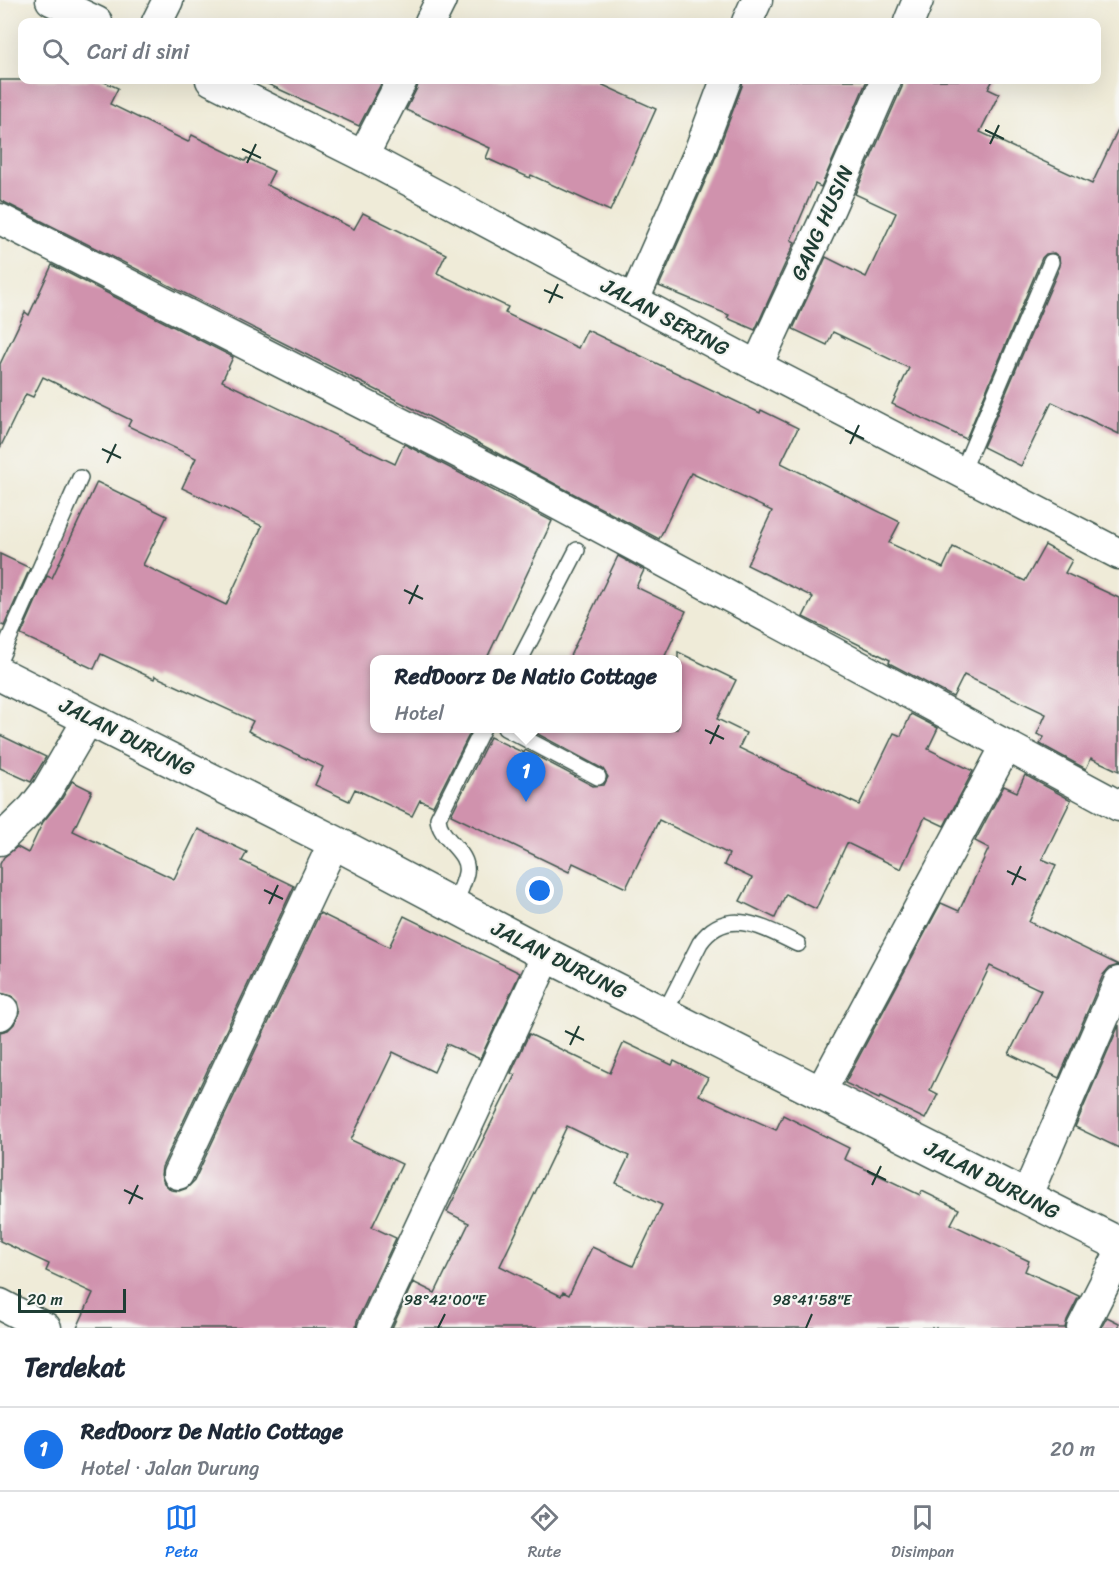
<!DOCTYPE html>
<html lang="id">
<head>
<meta charset="utf-8">
<style>
  :root { --surface:#fff; --page:#f6f6f7; --text:#1f2937; --muted:#747a83; --line:#e0e1e3; --accent:#1a73e8 }
  body { margin:0; font-family:Sriracha,sans-serif; background:var(--page); color:var(--text) }
  .scale { position:absolute; left:18px; bottom:15px; width:108px; box-sizing:border-box; padding-left:6px; border:3px solid #1f3d34; border-top:0; font-size:16px; line-height:21px; white-space:nowrap; color:#1f3d34; -webkit-text-stroke:4px #f6f6f2; paint-order:stroke }
  .you { position:absolute; left:540px; top:891px; width:21px; height:21px; margin:-15px; border:4px solid #fff; border-radius:50%; background:#1a73e8; box-shadow:0 0 0 9px #1a73e833 }
  .badge { display:grid; place-items:center; width:39px; height:39px; border-radius:50%; background:var(--accent); color:#fff; font-size:20px; font-weight:700 }
  .pin { position:absolute; translate:-50% -50px; filter:drop-shadow(0 2px 3px #0008) }
  .pin::after { content:''; position:absolute; top:32px; width:21px; height:18px; background:inherit; clip-path:polygon(0 0,100% 0,50% 100%) }
  .popup { position:absolute; left:370px; top:655px; width:312px; height:78px; box-sizing:border-box; display:grid; place-content:center; border-radius:12px; background:var(--surface); filter:drop-shadow(0 2px 4px #0005); font-size:20px; white-space:nowrap; color:var(--muted) }
  .popup b { font-size:22px; color:var(--text) }
  .popup::after { content:''; position:absolute; left:50%; top:100%; margin-left:-12px; border:12px solid transparent; border-top-color:var(--surface) }
  .list { margin:0; padding:0; list-style:none }
  h2 { display:flex; justify-content:space-between; align-items:center; height:78px; margin:0; padding:0 24px; font-size:26px }
  h2 small { font-size:20px; font-weight:400; color:var(--muted) }
  .list li { display:grid; grid-template-columns:39px 1fr auto; gap:18px; align-items:center; box-sizing:border-box; height:84px; padding:0 24px; border-top:2px solid var(--line) }
  .list b { display:block; font-size:22px; white-space:nowrap }
  .list p { margin:0; font-size:20px; white-space:nowrap; color:var(--muted) }
  .list em { font-size:20px; font-style:normal; color:var(--muted) }
  .icon { flex:none; width:33px; height:33px; fill:none; stroke:currentColor; stroke-width:2; stroke-linecap:round; stroke-linejoin:round }
  .map { position:relative; flex:none; width:1119px; height:1328px; overflow:hidden }
  .search { position:absolute; background:var(--surface); box-shadow:0 6px 24px #0002; left:18px; right:18px; top:18px; height:66px; display:flex; align-items:center; gap:15px; box-sizing:border-box; padding:0 21px; border-radius:12px; color:var(--muted); font-size:22px }
  .sheet { height:162px; background:var(--surface) }
  nav { display:flex; justify-content:space-around; align-items:center; box-sizing:border-box; height:84px; border-top:2px solid var(--line); background:var(--surface); font-size:16px; color:var(--muted) }
  nav a { display:grid; justify-items:center; gap:3px }
  nav .on { color:var(--accent) }
  .map>svg:first-child { display:block }
  .building { fill:#d092ad; fill-rule:evenodd }
  .lines { fill:none; stroke-linecap:round; stroke-linejoin:round }
  .service-casing { stroke:#3e574d; stroke-width:18 }
  .minor-casing { stroke:#3e574d; stroke-width:33 }
  .tertiary-casing { stroke:#3e574d; stroke-width:36 }
  .service { stroke:#fff; stroke-width:15 }
  .minor { stroke:#fff; stroke-width:30 }
  .tertiary { stroke:#fff; stroke-width:33 }
  .ticks { fill:none; stroke:#1f3d34; stroke-width:2 }
  .labels { text-anchor:middle; stroke-width:4.5; stroke-linejoin:round; paint-order:stroke }
  .street-label { font-size:21px; fill:#1f3d34; stroke:#f6f6f2 }
  .ticks-label { font-size:15px; text-anchor:middle; fill:#1f3d34; stroke:#f6f6f2; stroke-width:4.5; stroke-linejoin:round; paint-order:stroke }
</style>
</head>
<body>
<div class="map">
<svg width="1119" height="1328" viewBox="0 0 1119 1328">
  <rect width="100%" height="100%" fill="#f6f6f2"/>
  <filter id="ink" filterUnits="userSpaceOnUse"><feTurbulence type="fractalNoise" baseFrequency=".0167" numOctaves="2"/><feDisplacementMap in="SourceGraphic" scale="12" xChannelSelector="R" yChannelSelector="G"/><feConvolveMatrix kernelMatrix="1 2 1 2 8 2 1 2 1" color-interpolation-filters="sRGB"/></filter>
  <filter id="wash" filterUnits="userSpaceOnUse"><feTurbulence type="fractalNoise" baseFrequency=".008" numOctaves="4" result="noise"/><feDisplacementMap in="SourceGraphic" scale="24" xChannelSelector="R" yChannelSelector="G"/><feGaussianBlur stdDeviation="1.35" result="paint"/><feColorMatrix in="noise" values="0 0 0 0 0 0 0 0 0 0 0 0 0 0 0 0 0 1.4 0 .05"/><feComposite in="paint" operator="in"/></filter>
  <g filter="url(#wash)">
    <rect width="100%" height="100%" fill="#efebd8"/>
    <g id="blocks">
      <g class="building">
        <path d="M0,80H100L118,88L110,104L188,142L192,135L245,161L247,158L274,171L267,185L354,229L363,213L446,254L437,273L508,307L505,313L578,348L587,330L760,413L761,410L798,428L781,463L900,522L889,543L943,568L953,547L1025,581L1045,545L1072,560L1065,573L1119,598V771L1091,758L1086,769L1040,744L1044,737L1037,734L1046,714L964,675L953,697L889,663L890,660L803,617L813,597L747,565L772,511L691,473L659,539L420,412L0,200Z"/>
        <path d="M259,80H383L359,126Z"/>
        <path d="M419,80H592L656,109L610,211L531,175L530,178L486,158L490,148L406,110L417,88Z"/>
        <path d="M743,80H867L821,187L815,184L791,240L795,242L755,330L727,318L729,315L659,286L714,161L742,86Z"/>
        <path d="M903,80H993L988,89L999,94L980,132L1092,184L1119,127V434L1052,402L1021,466L983,447L1060,266L1059,257L1054,253L1046,254L1042,258L966,439L892,404L909,368L833,332L827,345L793,329L826,257L866,277L896,213L855,194L902,87Z"/>
        <path d="M52,265L233,357L222,381L395,464L404,444L552,521L486,660H375V729H472L433,806L420,800L412,816L355,789L349,801L315,785L323,767L248,731L253,721L155,676L154,679L101,654L94,669L21,635L47,576L52,578L97,482L167,516L143,565L226,605L262,526L182,488L196,458L128,426L131,420L43,377L33,397L26,394L0,448V364L25,312L29,315Z"/>
        <path d="M0,554L30,568L4,626L0,624Z"/>
        <path d="M618,556L644,570L636,587L686,611L663,660H568Z"/>
        <path d="M678,652L736,680L717,719L746,733L739,748L859,805L894,733L901,736L911,714L938,728L928,749L973,771L944,826L925,817L901,869L847,843L816,909L786,894L775,918L740,901L752,878L724,865L729,854L659,820L626,888L573,863L569,872L451,815L490,737L524,753L525,750L593,786L604,785L608,777L603,769L534,732L535,729H678Z"/>
        <path d="M0,735L46,757L31,782L0,768Z"/>
        <path d="M1025,775L1071,800L1042,859L1056,865L1029,922L1119,965L1109,968L1103,975L1059,1078L1009,1054L1041,990L990,966L930,1090L938,1094L925,1119L880,1097L879,1099L845,1083L941,903L959,911L989,848L975,841L1004,786L1017,792Z"/>
        <path d="M72,781L92,791L73,831L174,879L198,829L247,852L242,861L294,886L162,1167L161,1175L164,1183L171,1190L179,1191L187,1188L194,1181L320,913L389,947L404,916L520,973L480,1059L447,1044L434,1072L393,1052L351,1140L402,1164L372,1227L396,1238L357,1321L356,1328H77L93,1293L46,1271L49,1264L0,1241V1032L8,1030L14,1024L20,1010L18,1002L12,996L0,993V864L4,857L17,847L28,853L43,822L61,800Z"/>
        <path d="M1119,1025V1148L1075,1127Z"/>
        <path d="M529,1034L610,1073L624,1042L672,1065L674,1061L708,1078L699,1095L776,1130L783,1115L849,1148L844,1159L920,1195L922,1191L959,1209L951,1224L1029,1261L1025,1271L1079,1296L1067,1320L1065,1328H392L413,1282L435,1293L469,1223L447,1212L515,1075L511,1073ZM567,1126L629,1156L616,1183L662,1205L633,1266L592,1247L569,1295L563,1292L561,1296L500,1266Z"/>
        <path d="M1107,1317L1119,1323V1328H1101Z"/>
      </g>
    </g>
  </g>
  <g filter="url(#ink)">
    <use href="#blocks" fill-opacity="0" stroke="#3e574d" stroke-width="1.5"/>
    <g class="lines">
      <g class="service-casing">
        <g id="service">
          <path d="M962,472L1051,262"/>
          <path d="M0,659L80,478"/>
          <path d="M520,660L577,550"/>
          <path d="M505,728L598,777"/>
          <path d="M454,905C458,895 464,884 466,873C470,851 439,840 438,818L483,728"/>
          <path d="M664,1014L700,943C727,905 764,928 798,944"/>
        </g>
      </g>
      <g class="minor-casing">
        <g id="minor">
          <path d="M51,0L97,22"/>
          <path d="M157,22L168,0"/>
          <path d="M430,22L441,0"/>
          <path d="M747,22L757,0"/>
          <path d="M909,22L918,0"/>
          <path d="M211,80L363,156L757,366L1119,554"/>
          <path d="M363,156L402,80"/>
          <path d="M0,219L518,483L1119,806"/>
          <path d="M634,300L698,155L726,80"/>
          <path d="M757,366L830,208L886,80"/>
          <path d="M0,840L33,808L47,790L89,718"/>
          <path d="M0,1015L3,1010"/>
          <path d="M820,1093L1006,746"/>
          <path d="M178,1174L334,842"/>
          <path d="M1026,1197L1119,982"/>
          <path d="M0,1304L46,1328"/>
          <path d="M373,1328L547,955"/>
          <path d="M1082,1328L1119,1255"/>
        </g>
      </g>
      <g class="tertiary-casing">
        <path id="tertiary" d="M0,674L334,842L547,955L1119,1244"/>
      </g>
      <use href="#service" class="service"/>
      <use href="#minor" class="minor"/>
      <use href="#tertiary" class="tertiary"/>
    </g>
  </g>
  <path class="ticks" d="M985,130L1004,139M990,144L999,125M242,149L261,158M247,163L256,144M544,290L563,298M549,303L558,284M845,430L864,439M850,444L859,425M102,449L121,458M107,463L116,444M404,590L423,599M409,604L418,585M705,730L724,739M710,744L719,725M1007,871L1026,880M1012,885L1021,866M264,890L283,899M269,904L278,885M565,1031L584,1040M570,1045L579,1026M867,1171L886,1180M872,1185L881,1166M124,1190L143,1199M129,1204L138,1185M438,1328L445,1314M806,1328L812,1314"/>
  <g class="labels">
    <g class="street-label">
      <text transform="translate(822 223) rotate(-66)" y="7">GANG HUSIN</text>
      <text transform="translate(665 317) rotate(28)" y="7">JALAN SERING</text>
      <text transform="translate(127 737) rotate(27)" y="7">JALAN DURUNG</text>
      <text transform="translate(559 960) rotate(27)" y="7">JALAN DURUNG</text>
      <text transform="translate(992 1180) rotate(27)" y="7">JALAN DURUNG</text>
    </g>
  </g>
  <g class="ticks-label">
    <text x="445" y="1305">98°42'00"E</text>
    <text x="812" y="1305">98°41'58"E</text>
  </g>
</svg>
<div class="scale">20 m</div>
<div class="you"></div>
<div class="pin badge" style="left:526px;top:802px">1</div>
<div class="popup"><b>RedDoorz De Natio Cottage</b>Hotel</div>
<div class="search"><svg class="icon" aria-label="search" viewBox="0 0 24 24"><circle cx="10" cy="10" r="6"/><path d="M15 15l6 6"/></svg>Cari di sini</div>
</div>
<section class="sheet">
<h2>Terdekat<small></small></h2>
<ul class="list">
<li><span class="badge">1</span><div><b>RedDoorz De Natio Cottage</b><p>Hotel · Jalan Durung</p></div><em>20 m</em></li>
</ul>
</section>
<nav>
<a class="on"><svg class="icon" aria-label="map" viewBox="0 0 24 24"><path d="M3 6l6-2 6 2 6-2v14l-6 2-6-2-6 2zM9 4v14M15 6v14"/></svg>Peta</a>
<a><svg class="icon" aria-label="directions" viewBox="0 0 24 24"><path d="M12 3l9 9-9 9-9-9zM9 14v-3h6M13 9l2 2-2 2"/></svg>Rute</a>
<a><svg class="icon" aria-label="saved" viewBox="0 0 24 24"><path d="M7 4h10v16l-5-4-5 4z"/></svg>Disimpan</a>
</nav>
</body>
</html>
